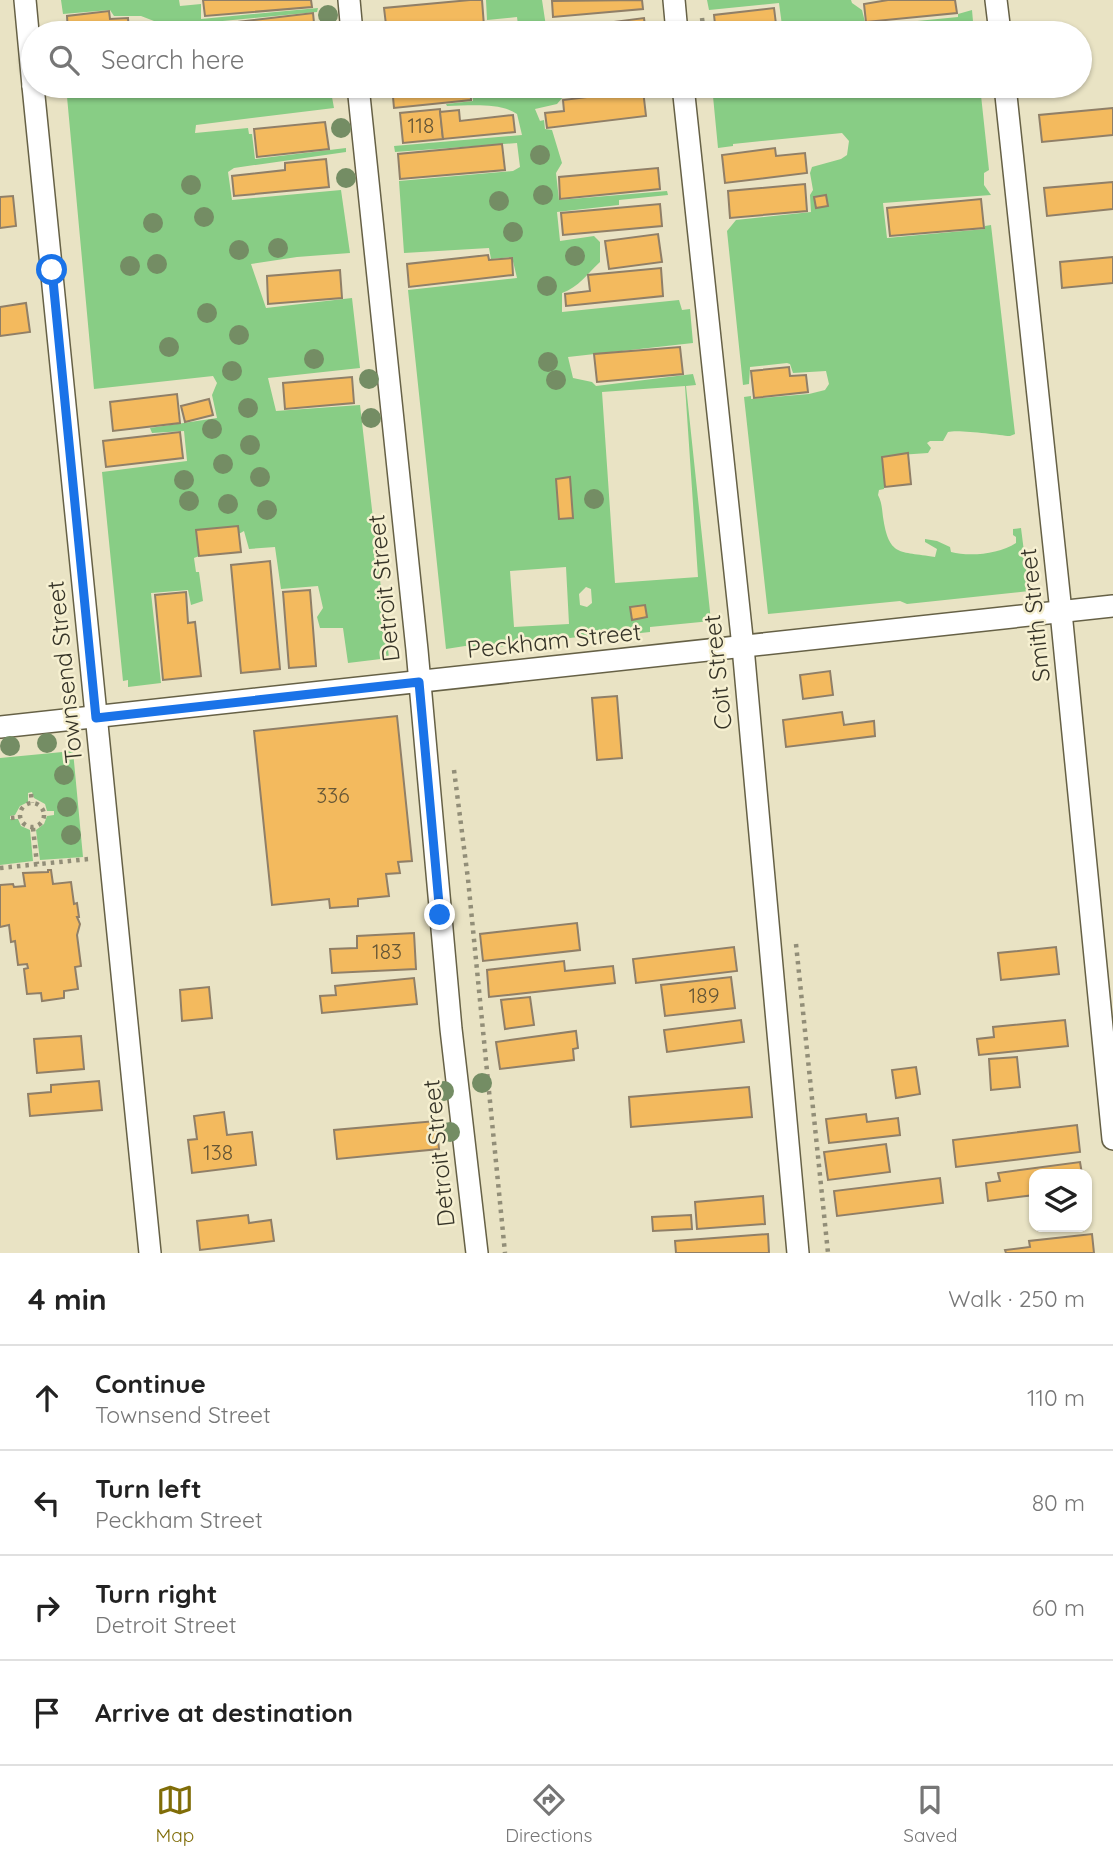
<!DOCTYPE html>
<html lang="en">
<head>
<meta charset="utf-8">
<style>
  :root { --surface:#fff; --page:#f6f6f6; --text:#222; --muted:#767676; --line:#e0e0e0; --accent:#806d08 }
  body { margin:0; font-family:Quicksand,sans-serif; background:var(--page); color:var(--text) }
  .controls { position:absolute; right:21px; bottom:21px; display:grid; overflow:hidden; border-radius:14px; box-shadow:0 2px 5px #0004 }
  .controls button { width:63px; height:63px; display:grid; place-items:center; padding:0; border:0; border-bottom:2px solid var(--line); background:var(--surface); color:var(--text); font:35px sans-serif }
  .stop { position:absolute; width:21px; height:21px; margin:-16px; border:5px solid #1a73e8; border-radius:50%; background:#fff }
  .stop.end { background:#1a73e8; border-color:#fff; box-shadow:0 2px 7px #0008 }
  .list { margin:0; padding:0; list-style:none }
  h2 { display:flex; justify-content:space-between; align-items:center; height:91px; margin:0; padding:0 28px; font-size:30px }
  h2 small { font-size:23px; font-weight:400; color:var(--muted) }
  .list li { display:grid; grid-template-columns:46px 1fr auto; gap:21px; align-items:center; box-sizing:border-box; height:105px; padding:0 28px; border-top:2px solid var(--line) }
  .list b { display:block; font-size:26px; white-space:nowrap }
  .list p { margin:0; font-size:23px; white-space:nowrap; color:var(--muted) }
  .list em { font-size:23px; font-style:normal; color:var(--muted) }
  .icon { flex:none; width:38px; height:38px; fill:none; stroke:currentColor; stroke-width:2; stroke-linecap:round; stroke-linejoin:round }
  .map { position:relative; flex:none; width:1113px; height:1253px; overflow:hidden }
  .search { position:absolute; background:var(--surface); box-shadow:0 2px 5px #0004; left:21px; right:21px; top:21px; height:77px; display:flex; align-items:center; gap:18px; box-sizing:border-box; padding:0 24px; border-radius:38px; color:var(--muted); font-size:26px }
  .sheet { height:511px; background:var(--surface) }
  nav { display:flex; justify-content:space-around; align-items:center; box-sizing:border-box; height:98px; border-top:2px solid var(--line); background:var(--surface); font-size:19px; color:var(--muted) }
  nav a { display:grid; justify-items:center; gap:4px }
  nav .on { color:var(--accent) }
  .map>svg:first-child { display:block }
  .green { fill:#88cd85; fill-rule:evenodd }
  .building { fill:#f3ba5e; stroke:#907f67; stroke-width:2 }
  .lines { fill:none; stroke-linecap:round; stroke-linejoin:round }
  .street-casing { stroke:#666146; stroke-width:24 }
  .path { stroke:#928e78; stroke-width:4.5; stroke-dasharray:3.5 5; stroke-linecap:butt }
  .street { stroke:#fff; stroke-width:21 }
  .tree { fill:#748d64 }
  .route { stroke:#1a73e8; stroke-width:9 }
  .labels { text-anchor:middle; stroke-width:5; stroke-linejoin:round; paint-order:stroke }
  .number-label { font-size:21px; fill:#655636 }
  .street-label { font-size:24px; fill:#363428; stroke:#f6f0d1 }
</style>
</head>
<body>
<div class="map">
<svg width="1113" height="1253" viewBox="0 0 1113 1253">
  <rect width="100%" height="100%" fill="#e9e3c4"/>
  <g class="green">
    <path d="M61,0H179L180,6L201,4V19L318,8L317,12L202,23V33H156L154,21L141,16H114L110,10L63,14Z"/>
    <path d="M486,0H542L547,33H519L517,17L487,20Z"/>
    <path d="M707,0H851L852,3L862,10L866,26L958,17V14L972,10L974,33H783L779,3L709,10Z"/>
    <path d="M66,86H195L196,92L253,86H330L334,108L196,125L195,133L248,128L249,134H252L255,159L346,148V152L234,168L228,172L232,200L341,190L350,253L297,257L251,264L266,308L352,298L360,368L268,378L276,411L360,405L389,658L348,663L343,628H320L317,617L323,608L318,586L281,589L275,547L249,549L244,531L235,536L198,541L199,556L194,558L196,572H199L203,601L191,605L188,590L151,593L161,683L128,687V680L123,681L102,472L187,461L184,431L152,433L150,428L217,418L212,395L217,383L213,376L94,389Z"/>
    <path d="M472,86H553L528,89L530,94L612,86H656L563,97L557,104L535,109L540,121L544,120L545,129L552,130L562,163L556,173L559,200L667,191L668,195L619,200V205L557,212L560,241L594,236L600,242V262C587,274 579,287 562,293V312L679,300L682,310L690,309L693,343L568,357L573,378L592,382L596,386L693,374L696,385L686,386L711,621L650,627V632L612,636L608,630H599L592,634L590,638L580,640L578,637L475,650L474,647L465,646L446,649L408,290L517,278L512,257L491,259L489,248L404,253L399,181L513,171L520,167L517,143L395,152L394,146L522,135L517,114C499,102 468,106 447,106L446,104L473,101ZM685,386L698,577L615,583L602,392ZM566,567L569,624L514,627L510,571ZM586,587L591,589L592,603L587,607L580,605L579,594Z"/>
    <path d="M712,86H980L989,170L984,173V185L991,195L883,203L887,238L985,229V226L991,225L1015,434L1010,436C997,435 958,429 948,432L943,441H930L927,443L931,448L928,453L885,456L884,489L879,490L878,495C882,502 882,510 883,517C889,557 899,551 935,557L937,549L925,542V539L937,541L950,547L951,552C970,557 999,554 1016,543V537L1013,535V529L1021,528L1029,591L907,604L900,601L768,614L744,397L751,396V399L809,394L825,390L829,384L826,371L793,373L790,364L787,363L750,367L749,384L743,385L727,231L736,220L811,212L810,195L813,190L810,173L812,167L841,159L847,155L849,141L842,133L733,144V146L718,148Z"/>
    <path d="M73,751L83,857L40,860L36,830L44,824L47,816L54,815V811H47L45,804L34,798L32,792L28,793V802L20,806L15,815L10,816V819H18L21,826L30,830L33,861L0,865V758Z"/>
  </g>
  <g class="building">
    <path d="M203,0H311L312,7L205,16Z"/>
    <path d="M470,0H482L484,26L387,33L384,8Z"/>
    <path d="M642,0L643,9L553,17L552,1Z"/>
    <path d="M955,0L957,13L866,22L864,4L888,0Z"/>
    <path d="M774,8L777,32L716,33L714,15Z"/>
    <path d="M109,11L110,19L128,18L129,33H68L67,16Z"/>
    <path d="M313,13L315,33H204L203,26Z"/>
    <path d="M644,18L646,33H583L582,26Z"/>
    <path d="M513,23L514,33H490L489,25Z"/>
    <path d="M392,86H470L471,100L394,108Z"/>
    <path d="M566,86H609L567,91Z"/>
    <path d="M643,90L646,116L547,128L545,113L564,111L563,100Z"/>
    <path d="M1113,108V135L1042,142L1039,115Z"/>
    <path d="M440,109L443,139L403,143L400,113Z"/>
    <path d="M459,110L460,121L513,115L515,132L443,139L440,112Z"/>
    <path d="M325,122L329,149L257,157L254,129Z"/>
    <path d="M502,144L505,170L400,179L398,154Z"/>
    <path d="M775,148L776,156L805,153L807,173L725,183L722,155Z"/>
    <path d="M326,159L329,187L234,196L232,176L285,170V163Z"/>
    <path d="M658,168L660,189L560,199L559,177Z"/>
    <path d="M1113,182V209L1047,216L1044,188Z"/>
    <path d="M805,184L807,211L730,218L728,191Z"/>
    <path d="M826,195L828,206L816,208L814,197Z"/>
    <path d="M13,196L16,226L0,228V197Z"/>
    <path d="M981,199L984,228L890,236L887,208Z"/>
    <path d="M660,204L662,226L563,235L561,213Z"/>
    <path d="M658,234L662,262L609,269L605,241Z"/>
    <path d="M488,255L489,260L512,258L513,275L409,287L407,264Z"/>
    <path d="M1113,257V283L1062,288L1060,262Z"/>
    <path d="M661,268L663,296L566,306L565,294L590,291L588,275Z"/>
    <path d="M340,270L342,298L268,304L267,276Z"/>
    <path d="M26,303L30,332L0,336V307Z"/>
    <path d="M680,347L683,374L597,382L594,354Z"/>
    <path d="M789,367L790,376L806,375L808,392L754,398L751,371Z"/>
    <path d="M352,377L354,403L285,409L283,383Z"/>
    <path d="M177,394L180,423L113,431L110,402Z"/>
    <path d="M209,399L213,415L185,422L181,406Z"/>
    <path d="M180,432L183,458L106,467L103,441Z"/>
    <path d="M908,453L911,484L885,487L882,457Z"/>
    <path d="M570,477L573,518L559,519L556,479Z"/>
    <path d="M238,526L241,552L199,556L196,530Z"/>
    <path d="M270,561L280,669L241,673L231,565Z"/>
    <path d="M310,590L316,666L289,668L283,592Z"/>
    <path d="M186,592L188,623L195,622L201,676L163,680L155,595Z"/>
    <path d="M645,605L647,617L632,620L630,607Z"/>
    <path d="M830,671L833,695L803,699L800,675Z"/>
    <path d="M617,696L622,758L597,760L592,698Z"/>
    <path d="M842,712L844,725L874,721L875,736L786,747L783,720Z"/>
    <path d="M397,716L412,861L398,862L400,873L386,874L389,896L358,899V906L330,908L329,899L272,905L254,731Z"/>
    <path d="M48,870H51L53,884L71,882L74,904L77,903L79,917H77L80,924L77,935L81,966L75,967L78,989L64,991V998L42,1001L41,993L27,994L24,969L28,968L27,964L18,965L15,941L11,942L9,925L0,927V885L13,884L14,887L25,886L23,873L48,872Z"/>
    <path d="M577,923L580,950L483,961L480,934Z"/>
    <path d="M414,933L416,969L332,973L330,949L357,948V936Z"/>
    <path d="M734,947L737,971L636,983L633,959Z"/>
    <path d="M1056,947L1059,974L1001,980L998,953Z"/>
    <path d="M564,961L565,971L613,966L615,983L489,997L487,970Z"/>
    <path d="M731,977L735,1008L665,1016L661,985Z"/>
    <path d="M414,978L417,1004L322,1013L320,996L336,995L335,986Z"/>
    <path d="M209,987L212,1018L182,1021L180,990Z"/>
    <path d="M530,997L534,1025L505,1029L501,1000Z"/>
    <path d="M741,1020L744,1042L667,1052L664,1030Z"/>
    <path d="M1065,1020L1068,1046L979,1055L977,1039L994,1037L993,1027Z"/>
    <path d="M576,1031L578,1048L573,1049L574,1060L500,1069L496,1042Z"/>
    <path d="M81,1036L84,1069L37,1073L34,1039Z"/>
    <path d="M1017,1057L1020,1087L991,1090L989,1059Z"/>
    <path d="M916,1067L920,1094L896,1098L892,1070Z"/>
    <path d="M99,1081L102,1110L30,1116L28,1094L51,1092V1085Z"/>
    <path d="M749,1087L752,1117L631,1127L629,1097Z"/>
    <path d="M224,1112L227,1135L252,1132L256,1165L192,1173L188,1140L197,1139L194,1116Z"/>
    <path d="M866,1114L867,1122L898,1118L900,1135L829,1143L826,1119Z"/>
    <path d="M436,1121L439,1149L337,1159L334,1130Z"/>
    <path d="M1077,1125L1080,1152L956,1167L953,1140Z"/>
    <path d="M886,1144L890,1172L828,1180L824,1152Z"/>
    <path d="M1080,1162L1082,1174H1034V1195L988,1201L986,1183L1000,1181L998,1173Z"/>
    <path d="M940,1178L943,1203L837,1216L834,1191Z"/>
    <path d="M763,1196L765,1224L697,1229L695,1202Z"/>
    <path d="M248,1215L249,1223L271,1220L274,1241L200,1250L197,1221Z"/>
    <path d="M691,1215L692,1229L653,1231L652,1217Z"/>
    <path d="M768,1234L769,1253H676L675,1241Z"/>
    <path d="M1092,1234L1094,1253H1006L1005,1250L1030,1247L1029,1241Z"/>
  </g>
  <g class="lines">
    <g class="street-casing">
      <g id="street">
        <path d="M25,0L33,86"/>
        <path d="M349,0L352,33"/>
        <path d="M674,0L677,33"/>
        <path d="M996,0L1000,33"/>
        <path d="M33,86L150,1253"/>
        <path d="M358,86L417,650L451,1029L477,1253"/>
        <path d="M683,86L743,647L798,1253"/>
        <path d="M1005,86L1061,612L1113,1139"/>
        <path d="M0,727L1113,606"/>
      </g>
    </g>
    <g class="path">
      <path d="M702,18L704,33"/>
      <path d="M454,770L468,879L505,1253"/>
      <path d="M31,794L32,803"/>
      <circle cx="32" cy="815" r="12"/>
      <path d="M11,818L20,817"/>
      <path d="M33,828L37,864"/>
      <path d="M0,868L89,859"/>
      <path d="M796,944L828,1253"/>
    </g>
    <use href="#street" class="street"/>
  </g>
  <g class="tree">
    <circle cx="328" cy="15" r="10"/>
    <circle cx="341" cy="128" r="10"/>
    <circle cx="540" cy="155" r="10"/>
    <circle cx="346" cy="178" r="10"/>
    <circle cx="191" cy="185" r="10"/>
    <circle cx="543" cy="195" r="10"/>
    <circle cx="499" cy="201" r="10"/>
    <circle cx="204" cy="217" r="10"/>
    <circle cx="153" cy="223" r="10"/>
    <circle cx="513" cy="232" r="10"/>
    <circle cx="278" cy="248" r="10"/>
    <circle cx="239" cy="250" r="10"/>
    <circle cx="575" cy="256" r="10"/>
    <circle cx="157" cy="264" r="10"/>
    <circle cx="130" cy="266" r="10"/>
    <circle cx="547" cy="286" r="10"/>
    <circle cx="207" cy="313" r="10"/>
    <circle cx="239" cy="335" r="10"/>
    <circle cx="169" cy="347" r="10"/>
    <circle cx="314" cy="359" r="10"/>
    <circle cx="548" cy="362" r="10"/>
    <circle cx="232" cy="371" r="10"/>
    <circle cx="369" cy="379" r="10"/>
    <circle cx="556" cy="380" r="10"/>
    <circle cx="248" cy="408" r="10"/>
    <circle cx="371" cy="418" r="10"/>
    <circle cx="212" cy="429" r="10"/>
    <circle cx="250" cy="445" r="10"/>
    <circle cx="223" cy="464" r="10"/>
    <circle cx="260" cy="477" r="10"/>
    <circle cx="184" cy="480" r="10"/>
    <circle cx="594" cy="499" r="10"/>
    <circle cx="189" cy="501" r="10"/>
    <circle cx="228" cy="504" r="10"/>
    <circle cx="267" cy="510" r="10"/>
    <circle cx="47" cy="743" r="10"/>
    <circle cx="10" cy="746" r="10"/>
    <circle cx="64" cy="775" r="10"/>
    <circle cx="67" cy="807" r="10"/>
    <circle cx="71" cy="835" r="10"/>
    <circle cx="482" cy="1083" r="10"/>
    <circle cx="444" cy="1091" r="10"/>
    <circle cx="450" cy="1132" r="10"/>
  </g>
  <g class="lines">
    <path class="route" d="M52,270L96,718L419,682L440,915"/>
  </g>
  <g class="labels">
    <g class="number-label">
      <text x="421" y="133">118</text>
      <text x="333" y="803">336</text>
      <text x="387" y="959">183</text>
      <text x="704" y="1003">189</text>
      <text x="218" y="1160">138</text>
    </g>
    <g class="street-label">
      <text transform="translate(384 588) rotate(-96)" y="8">Detroit Street</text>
      <text transform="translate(1035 615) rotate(-96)" y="8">Smith Street</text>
      <text transform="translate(554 641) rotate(-6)" y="8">Peckham Street</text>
      <text transform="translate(65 672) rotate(-96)" y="8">Townsend Street</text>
      <text transform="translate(718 672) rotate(-96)" y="8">Coit Street</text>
      <text transform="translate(439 1153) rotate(-96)" y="8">Detroit Street</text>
    </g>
  </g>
</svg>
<div class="controls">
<button><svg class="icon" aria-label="layers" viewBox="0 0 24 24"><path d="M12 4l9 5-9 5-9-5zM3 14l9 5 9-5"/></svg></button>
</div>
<div class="stop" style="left:52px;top:270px"></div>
<div class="stop end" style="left:440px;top:915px"></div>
<div class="search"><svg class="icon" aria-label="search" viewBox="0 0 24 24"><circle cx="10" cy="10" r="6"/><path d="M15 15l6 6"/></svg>Search here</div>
</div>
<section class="sheet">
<h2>4 min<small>Walk · 250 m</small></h2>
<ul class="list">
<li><svg class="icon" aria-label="ahead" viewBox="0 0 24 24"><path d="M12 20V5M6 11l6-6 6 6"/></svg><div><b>Continue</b><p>Townsend Street</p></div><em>110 m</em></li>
<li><svg class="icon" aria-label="left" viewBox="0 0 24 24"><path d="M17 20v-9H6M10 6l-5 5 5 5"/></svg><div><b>Turn left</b><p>Peckham Street</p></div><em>80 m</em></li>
<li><svg class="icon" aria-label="right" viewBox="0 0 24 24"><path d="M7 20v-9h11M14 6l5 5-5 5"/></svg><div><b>Turn right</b><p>Detroit Street</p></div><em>60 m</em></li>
<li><svg class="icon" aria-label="arrive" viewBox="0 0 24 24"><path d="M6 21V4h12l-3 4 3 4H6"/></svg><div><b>Arrive at destination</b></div></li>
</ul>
</section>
<nav>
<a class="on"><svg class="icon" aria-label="map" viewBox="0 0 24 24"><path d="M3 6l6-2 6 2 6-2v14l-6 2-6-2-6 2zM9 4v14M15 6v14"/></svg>Map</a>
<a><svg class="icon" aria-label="directions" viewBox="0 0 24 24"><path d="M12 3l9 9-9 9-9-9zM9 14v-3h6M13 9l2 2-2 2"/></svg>Directions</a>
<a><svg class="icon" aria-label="saved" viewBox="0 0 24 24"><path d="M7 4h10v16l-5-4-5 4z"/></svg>Saved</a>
</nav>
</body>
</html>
